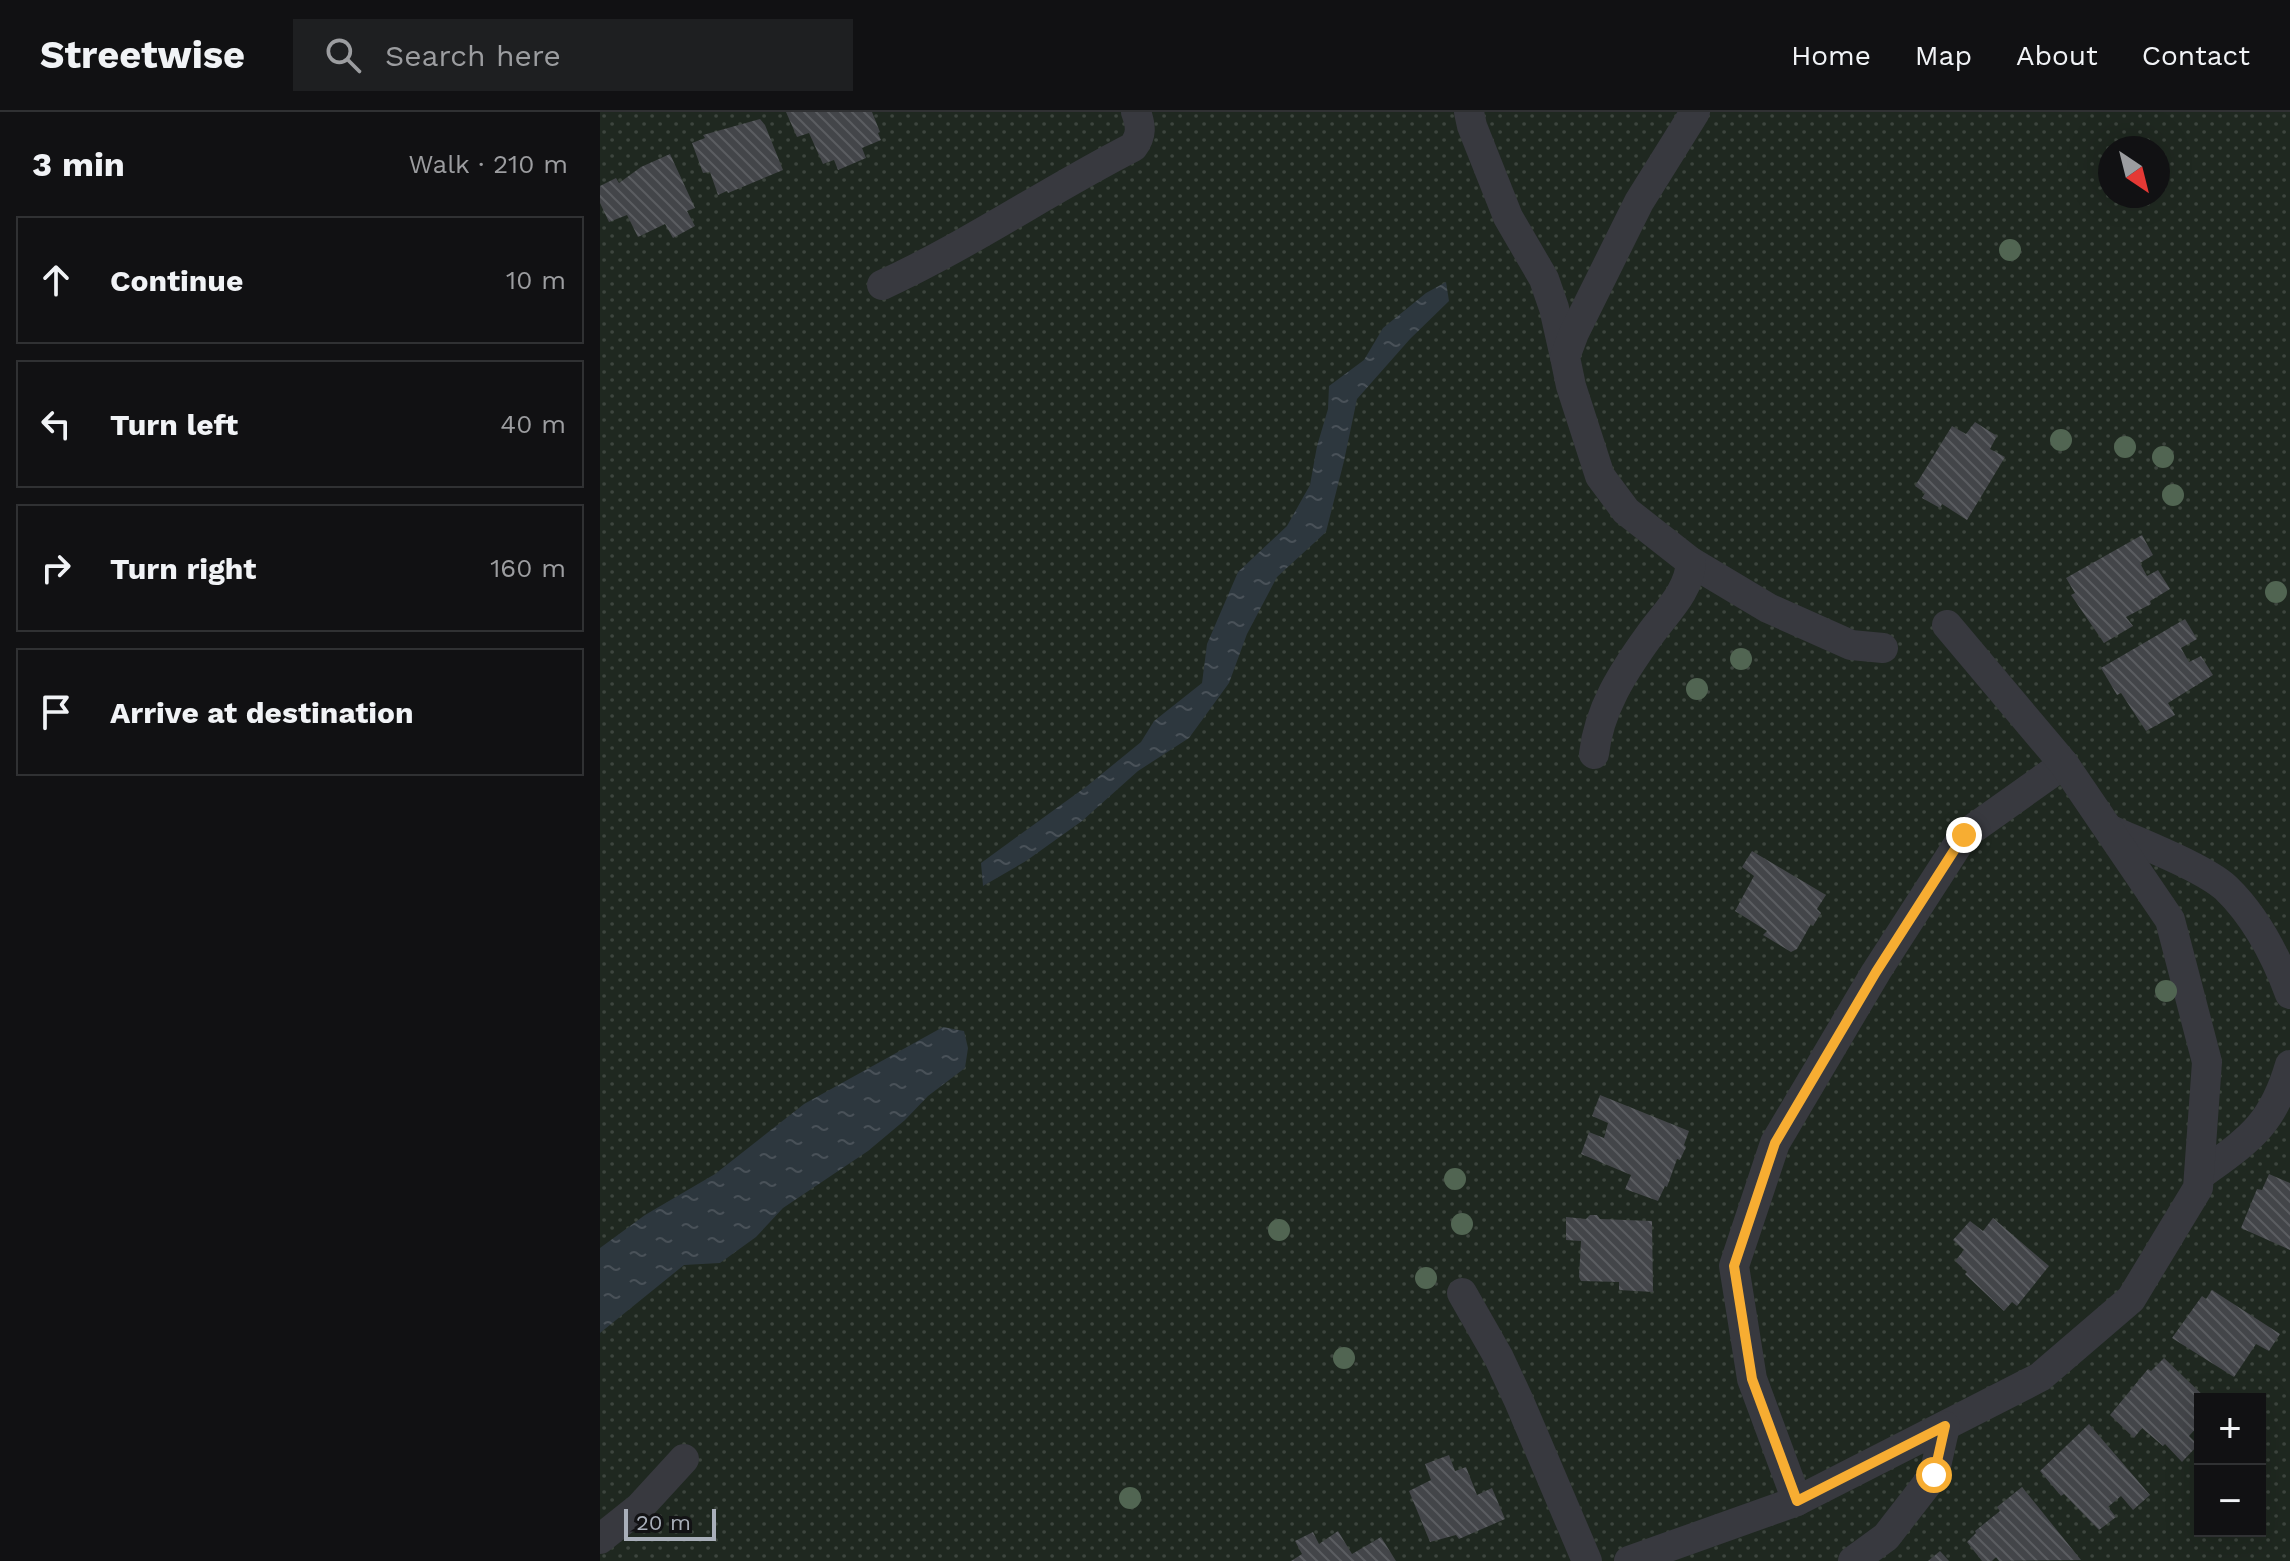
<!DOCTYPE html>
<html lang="en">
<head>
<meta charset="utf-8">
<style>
  :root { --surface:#111113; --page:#1e1f21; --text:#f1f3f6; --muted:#9c9da0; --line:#303133 }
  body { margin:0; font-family:"Work Sans",sans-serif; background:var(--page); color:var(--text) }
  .controls { position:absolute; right:24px; bottom:24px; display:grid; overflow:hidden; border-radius:0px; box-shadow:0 8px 32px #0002 }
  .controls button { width:72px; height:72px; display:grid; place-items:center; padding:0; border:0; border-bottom:2px solid var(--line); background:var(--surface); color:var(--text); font:40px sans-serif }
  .compass { position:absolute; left:1498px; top:24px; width:72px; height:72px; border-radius:50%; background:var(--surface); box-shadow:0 8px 32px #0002; rotate:145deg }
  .scale { position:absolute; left:24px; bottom:20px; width:92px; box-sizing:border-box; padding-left:8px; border:4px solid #a9afba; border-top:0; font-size:22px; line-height:28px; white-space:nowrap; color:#a9afba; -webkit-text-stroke:6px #121214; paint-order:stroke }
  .stop { position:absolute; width:24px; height:24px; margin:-18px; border:6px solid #f7ad32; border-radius:50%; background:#fff }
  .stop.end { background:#f7ad32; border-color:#fff; box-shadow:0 2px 8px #0008 }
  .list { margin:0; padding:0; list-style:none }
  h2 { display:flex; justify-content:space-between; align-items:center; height:104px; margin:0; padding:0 32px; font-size:34px }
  h2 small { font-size:26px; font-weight:400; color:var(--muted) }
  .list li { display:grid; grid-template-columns:52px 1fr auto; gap:24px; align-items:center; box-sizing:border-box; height:128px; margin:0 16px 16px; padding:0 16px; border:2px solid var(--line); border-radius:0px }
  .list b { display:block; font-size:30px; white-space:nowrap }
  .list em { font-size:26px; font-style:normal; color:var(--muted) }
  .icon { flex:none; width:44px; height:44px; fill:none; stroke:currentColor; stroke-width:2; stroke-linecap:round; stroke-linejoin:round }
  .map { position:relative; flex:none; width:1690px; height:1449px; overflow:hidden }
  header { display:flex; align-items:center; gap:48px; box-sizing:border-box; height:112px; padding:0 40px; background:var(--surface); border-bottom:2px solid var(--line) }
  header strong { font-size:38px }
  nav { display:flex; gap:44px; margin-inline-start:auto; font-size:28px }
  .search { width:560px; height:72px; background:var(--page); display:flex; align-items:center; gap:20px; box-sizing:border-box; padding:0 28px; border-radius:0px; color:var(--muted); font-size:30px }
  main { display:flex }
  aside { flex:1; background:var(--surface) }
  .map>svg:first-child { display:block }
  .grass { fill:url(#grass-dots); fill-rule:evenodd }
  .water { fill:url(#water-ripples) }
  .building { fill:url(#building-back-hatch) }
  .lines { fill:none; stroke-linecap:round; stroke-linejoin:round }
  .minor { stroke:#38393f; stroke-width:30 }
  .tree { fill:#516552 }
  .route { stroke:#f7ad32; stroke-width:10 }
</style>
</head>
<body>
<header>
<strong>Streetwise</strong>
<div class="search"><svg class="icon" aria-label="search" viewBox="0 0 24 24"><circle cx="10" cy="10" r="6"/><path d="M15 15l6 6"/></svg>Search here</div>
<nav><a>Home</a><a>Map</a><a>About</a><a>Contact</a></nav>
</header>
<main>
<aside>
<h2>3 min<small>Walk · 210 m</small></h2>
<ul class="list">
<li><svg class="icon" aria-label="ahead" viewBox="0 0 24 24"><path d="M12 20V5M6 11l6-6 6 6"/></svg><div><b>Continue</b></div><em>10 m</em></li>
<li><svg class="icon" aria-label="left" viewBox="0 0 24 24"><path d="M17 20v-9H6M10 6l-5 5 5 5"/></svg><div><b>Turn left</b></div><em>40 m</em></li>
<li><svg class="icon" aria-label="right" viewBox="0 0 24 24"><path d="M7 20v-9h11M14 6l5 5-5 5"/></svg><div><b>Turn right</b></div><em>160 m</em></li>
<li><svg class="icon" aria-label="arrive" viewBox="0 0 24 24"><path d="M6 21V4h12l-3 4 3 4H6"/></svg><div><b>Arrive at destination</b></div></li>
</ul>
</aside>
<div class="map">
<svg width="1690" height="1449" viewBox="0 0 1690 1449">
  <defs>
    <pattern id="grass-dots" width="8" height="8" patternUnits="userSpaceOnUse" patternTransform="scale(2)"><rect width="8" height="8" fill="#1f2820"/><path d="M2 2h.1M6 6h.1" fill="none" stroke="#3d453e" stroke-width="1.8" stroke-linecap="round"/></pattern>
    <pattern id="water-ripples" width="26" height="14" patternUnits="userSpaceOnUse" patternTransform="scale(2)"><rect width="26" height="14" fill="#2d373e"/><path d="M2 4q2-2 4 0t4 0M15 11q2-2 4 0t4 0" fill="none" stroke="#495158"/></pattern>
    <pattern id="building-back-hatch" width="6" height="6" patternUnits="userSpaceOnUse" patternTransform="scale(2)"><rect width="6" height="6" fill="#434549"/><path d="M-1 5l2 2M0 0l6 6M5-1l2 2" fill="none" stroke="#5b5d61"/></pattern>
  </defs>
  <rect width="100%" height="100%" fill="#171719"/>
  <path class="grass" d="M0,0H1690V1449H0ZM1510,36H1558V84H1510ZM1600,1287H1660V1419H1600Z"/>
  <g class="water">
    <path d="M846,170L849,189L810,227L757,287L744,349L726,420L677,465L647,522L629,571L589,626L538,659L482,709L426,749L383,774L381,751L487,674L541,630L554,609L602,571L607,532L638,460L687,414L710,373L717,334L728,297L729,274L764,248L783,216L826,181Z"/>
    <path d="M343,915L364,919L368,936L365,956L328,984L305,1008L268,1039L183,1096L156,1125L120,1151L84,1153L0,1221V1136L45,1103L115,1062L204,992Z"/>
  </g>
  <g class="building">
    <path d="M186,0H272L280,20L278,21L281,28L262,36L266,46L238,58L234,48L223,52L209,21L197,25Z"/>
    <path d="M160,7L165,13L183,58L128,81L127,79L118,83L110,60L103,61L92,31L105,26L103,23Z"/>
    <path d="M70,42L95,96L87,99L95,114L73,126L65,112L38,125L27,103L9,110L0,91V74L16,66L19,71L41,55Z"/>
    <path d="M1375,310L1397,324L1390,337L1405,345L1367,408L1342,392L1340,396L1322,386L1325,381L1315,374L1352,314L1366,322Z"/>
    <path d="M1542,423L1553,443L1540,451L1547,464L1558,458L1570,477L1550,489L1551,492L1526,505L1533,514L1504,531L1471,483L1475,481L1466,466Z"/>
    <path d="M1585,507L1597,527L1581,536L1589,550L1601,544L1613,563L1568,591L1575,603L1546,619L1521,581L1517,583L1501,556Z"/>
    <path d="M1152,739L1226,783L1217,797L1221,801L1213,814L1211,812L1197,837L1191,840L1163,823L1167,819L1135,799L1154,764L1142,755Z"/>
    <path d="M1000,983L1089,1019L1084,1033L1086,1035L1080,1048L1077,1047L1067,1075L1065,1074L1058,1089L1025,1077L1031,1063L981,1042L989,1020L1004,1026L1008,1011L992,1004Z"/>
    <path d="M1669,1062L1690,1071V1138L1641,1116L1657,1077L1662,1078Z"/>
    <path d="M990,1103H997L1000,1107L1052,1109L1053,1180L1019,1178V1170L981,1169L979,1165L981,1129L966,1128V1105L986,1107Z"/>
    <path d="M1393,1106L1449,1154L1417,1194L1412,1190L1404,1199L1365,1162L1367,1160L1355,1149L1364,1138L1353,1128L1370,1109L1383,1119Z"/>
    <path d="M1612,1178L1680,1222L1669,1239L1656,1232L1634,1265L1572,1226L1602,1184L1606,1187Z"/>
    <path d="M1564,1246L1607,1287H1600V1312L1589,1324L1598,1333L1582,1350L1565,1332L1563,1334L1542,1316L1534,1326L1510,1303L1548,1257L1551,1259Z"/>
    <path d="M1489,1312L1550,1383L1533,1398L1521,1384L1508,1395L1516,1405L1499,1418L1464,1382L1461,1384L1440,1359Z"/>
    <path d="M849,1343L855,1359L866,1355L877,1383L892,1376L905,1407L859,1427L856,1423L830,1430L809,1379L831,1368L825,1352Z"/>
    <path d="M1422,1375L1481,1448L1399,1449L1396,1445L1392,1449H1382L1367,1430L1376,1421L1375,1419L1400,1399L1397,1395Z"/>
    <path d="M738,1419L752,1442L781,1425L796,1449H691L702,1442L695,1429L713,1420L719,1432Z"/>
    <path d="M1340,1439L1349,1449H1328Z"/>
  </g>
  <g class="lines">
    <g class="minor">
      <path d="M869,0L872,14L908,105L944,167L954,196L965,245"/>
      <path d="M282,173C369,133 447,79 533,35C542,23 541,14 536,0"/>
      <path d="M1091,450L1168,496L1251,533L1283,536"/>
      <path d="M994,642C999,597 1023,560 1049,524C1066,500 1089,480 1091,450L1026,399L1000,364L971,274L965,245L974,221L1039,90L1095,0"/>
      <path d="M1509,717C1539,731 1603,755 1626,776C1656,805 1676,844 1690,882"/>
      <path d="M1599,1064C1648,1028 1672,1015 1690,953"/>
      <path d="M862,1181L899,1246L919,1289L987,1449"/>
      <path d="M1197,1389L1152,1267L1134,1154L1175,1031L1276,860L1364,723L1464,652"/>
      <path d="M0,1427L40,1395L84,1347"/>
      <path d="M1029,1449L1197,1389L1440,1265L1531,1187L1598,1076L1607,950L1570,808L1464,652L1347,513"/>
      <path d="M1253,1449L1286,1425L1334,1363L1345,1314"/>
    </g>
  </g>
  <g class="tree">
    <circle cx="1410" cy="138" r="11"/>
    <circle cx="1461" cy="328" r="11"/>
    <circle cx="1525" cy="335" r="11"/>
    <circle cx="1563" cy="345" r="11"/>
    <circle cx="1573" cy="383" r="11"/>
    <circle cx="1676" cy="480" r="11"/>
    <circle cx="1141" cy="547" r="11"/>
    <circle cx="1097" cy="577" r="11"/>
    <circle cx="1566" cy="879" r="11"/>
    <circle cx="855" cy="1067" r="11"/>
    <circle cx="862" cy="1112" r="11"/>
    <circle cx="679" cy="1118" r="11"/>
    <circle cx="826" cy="1166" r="11"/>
    <circle cx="744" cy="1246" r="11"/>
    <circle cx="530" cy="1386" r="11"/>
  </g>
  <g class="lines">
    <path class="route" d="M1334,1363L1345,1314L1197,1389L1152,1267L1134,1154L1175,1031L1276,860L1364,723"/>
  </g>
</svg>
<div class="controls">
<button>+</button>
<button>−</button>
</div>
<svg class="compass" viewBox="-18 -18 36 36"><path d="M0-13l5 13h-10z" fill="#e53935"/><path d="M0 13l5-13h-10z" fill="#9c9da0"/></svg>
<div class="scale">20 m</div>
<div class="stop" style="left:1334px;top:1363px"></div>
<div class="stop end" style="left:1364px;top:723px"></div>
</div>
</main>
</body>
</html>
